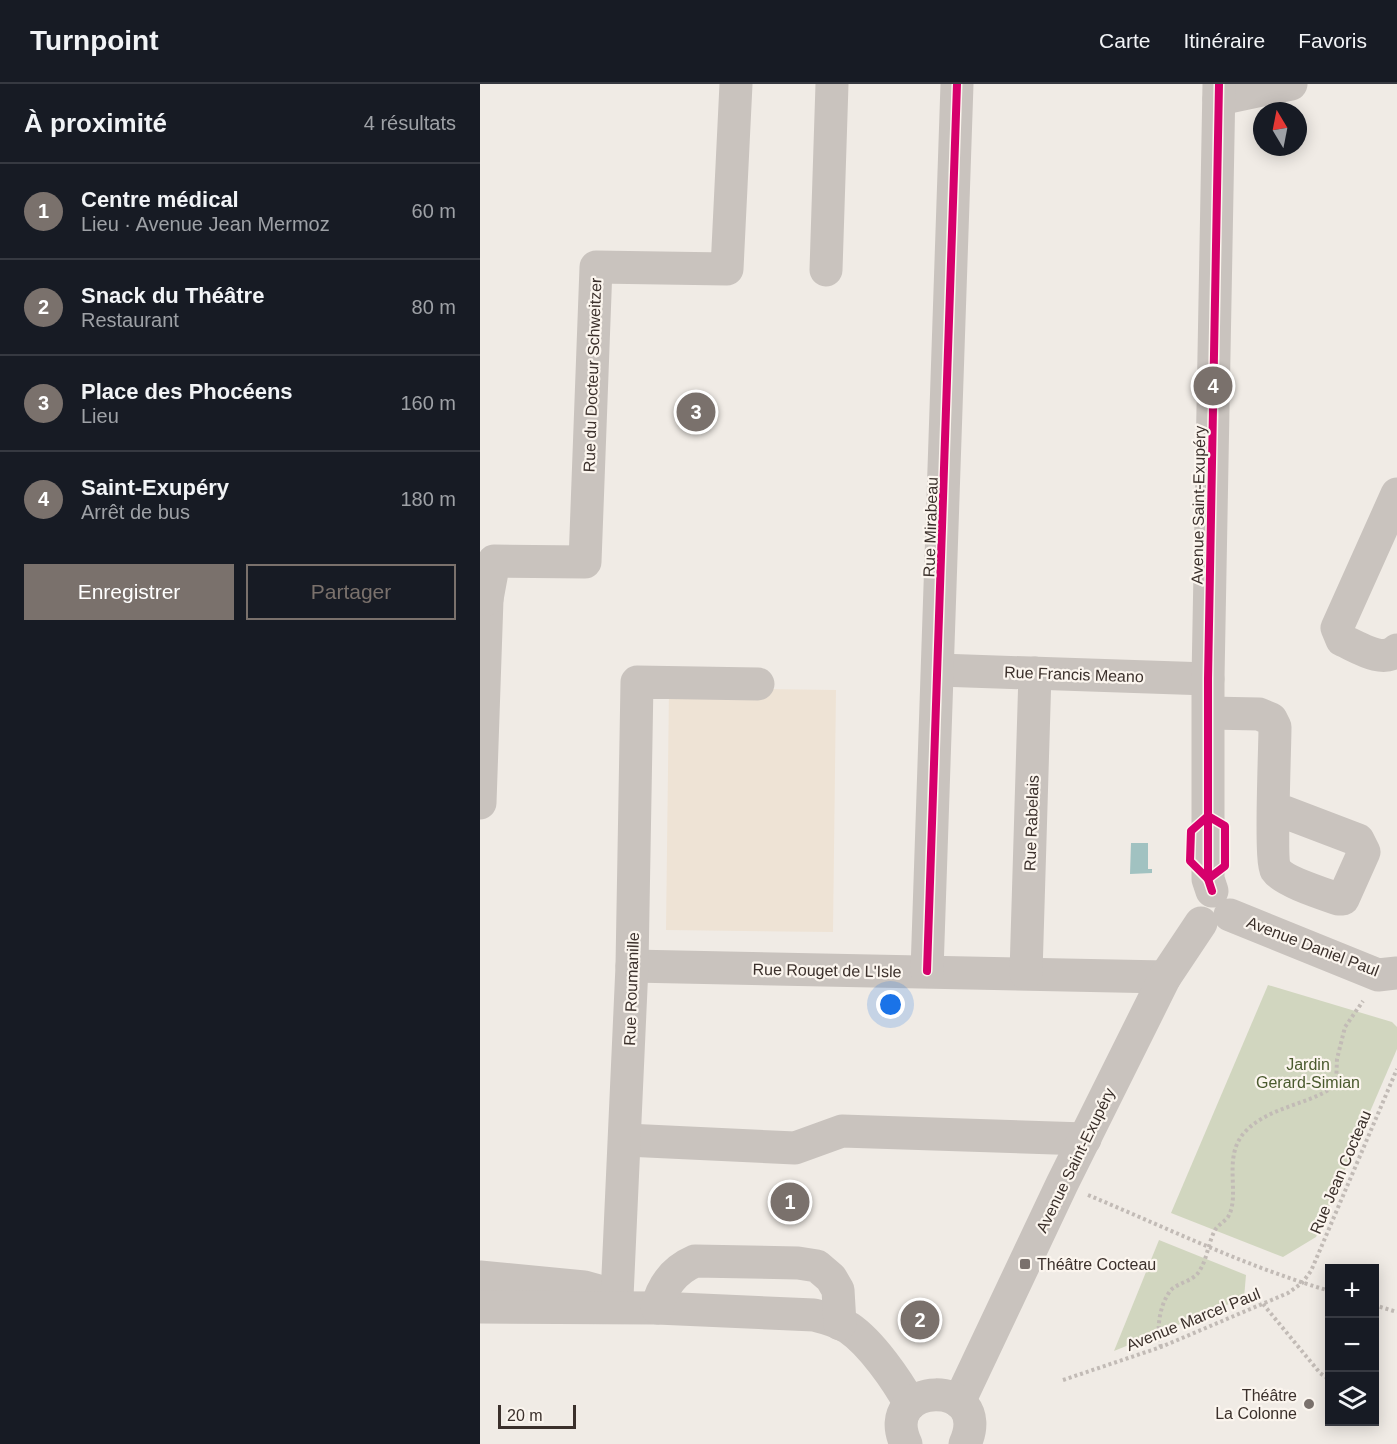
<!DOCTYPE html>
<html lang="fr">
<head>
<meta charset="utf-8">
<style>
  :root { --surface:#171b24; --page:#242831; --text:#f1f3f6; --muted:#9ea1a6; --line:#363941; --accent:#7a716c }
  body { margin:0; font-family:Helvetica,sans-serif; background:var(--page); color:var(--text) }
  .controls { position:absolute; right:18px; bottom:18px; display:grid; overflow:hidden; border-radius:0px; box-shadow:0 3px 15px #0003 }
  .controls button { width:54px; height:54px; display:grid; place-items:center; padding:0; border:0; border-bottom:2px solid var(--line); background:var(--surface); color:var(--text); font:30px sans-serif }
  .compass { position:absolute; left:773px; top:18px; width:54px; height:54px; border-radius:50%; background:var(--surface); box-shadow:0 3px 15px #0003; rotate:350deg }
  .scale { position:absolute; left:18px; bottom:15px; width:78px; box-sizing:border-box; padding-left:6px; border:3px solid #3b302b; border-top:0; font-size:16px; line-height:21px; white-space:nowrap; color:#3b302b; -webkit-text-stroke:4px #fbf5ee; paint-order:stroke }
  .you { position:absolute; left:411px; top:921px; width:21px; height:21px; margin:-15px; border:4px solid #fff; border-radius:50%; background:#1a73e8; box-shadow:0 0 0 9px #1a73e833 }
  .badge { display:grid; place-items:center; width:39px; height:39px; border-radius:50%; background:var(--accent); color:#fff; font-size:20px; font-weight:700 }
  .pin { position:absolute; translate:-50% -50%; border:3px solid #fff; box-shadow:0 2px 6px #0006 }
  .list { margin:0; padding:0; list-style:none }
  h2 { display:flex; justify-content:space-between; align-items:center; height:78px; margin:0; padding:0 24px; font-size:26px }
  h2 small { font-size:20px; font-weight:400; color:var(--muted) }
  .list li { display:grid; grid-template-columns:39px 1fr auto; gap:18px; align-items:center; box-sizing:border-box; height:96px; padding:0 24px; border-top:2px solid var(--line) }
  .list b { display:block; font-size:22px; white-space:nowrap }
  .list p { margin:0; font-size:20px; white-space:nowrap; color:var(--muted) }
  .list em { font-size:20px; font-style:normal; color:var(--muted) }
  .actions { display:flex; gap:12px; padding:18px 24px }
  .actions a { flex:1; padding:14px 0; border:2px solid var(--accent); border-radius:0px; text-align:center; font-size:21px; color:var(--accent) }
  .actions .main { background:var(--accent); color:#fff }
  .icon { flex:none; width:33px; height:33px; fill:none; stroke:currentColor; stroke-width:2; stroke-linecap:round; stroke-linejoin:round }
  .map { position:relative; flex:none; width:917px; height:1360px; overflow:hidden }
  header { display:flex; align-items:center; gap:36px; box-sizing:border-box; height:84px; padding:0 30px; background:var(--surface); border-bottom:2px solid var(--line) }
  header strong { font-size:28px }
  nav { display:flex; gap:33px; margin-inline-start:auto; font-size:21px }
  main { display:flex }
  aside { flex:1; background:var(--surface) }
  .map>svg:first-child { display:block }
  .green { fill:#d1d6bf }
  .plaza { fill:#eee3d5 }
  .water { fill:#a1c2c1 }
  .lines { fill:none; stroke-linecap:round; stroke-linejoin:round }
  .path { stroke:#c2bbb6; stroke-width:4; stroke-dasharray:3 3; stroke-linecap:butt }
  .minor { stroke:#c9c3be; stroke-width:33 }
  .cycleway-casing { stroke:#fbf5ee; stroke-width:11 }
  .cycleway { stroke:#d6006c; stroke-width:8 }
  .poi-dot { fill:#7a716c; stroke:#fbf5ee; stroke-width:2 }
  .labels { text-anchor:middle; stroke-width:4.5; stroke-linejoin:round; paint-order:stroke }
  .street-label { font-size:16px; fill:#3b302b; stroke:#fbf5ee }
  .park-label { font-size:16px; fill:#4a5a2e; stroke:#fbf5ee }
  .poi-label { font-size:16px; fill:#3b302b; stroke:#fbf5ee; text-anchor:start }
</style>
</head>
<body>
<header>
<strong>Turnpoint</strong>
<nav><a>Carte</a><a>Itinéraire</a><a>Favoris</a></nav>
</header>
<main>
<aside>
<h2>À proximité<small>4 résultats</small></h2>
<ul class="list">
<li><span class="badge">1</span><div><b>Centre médical</b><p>Lieu · Avenue Jean Mermoz</p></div><em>60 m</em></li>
<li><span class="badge">2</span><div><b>Snack du Théâtre</b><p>Restaurant</p></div><em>80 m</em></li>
<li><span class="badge">3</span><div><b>Place des Phocéens</b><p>Lieu</p></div><em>160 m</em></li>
<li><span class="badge">4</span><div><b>Saint-Exupéry</b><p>Arrêt de bus</p></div><em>180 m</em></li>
</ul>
<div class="actions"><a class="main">Enregistrer</a><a>Partager</a></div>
</aside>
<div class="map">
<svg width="917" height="1360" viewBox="0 0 917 1360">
  <rect width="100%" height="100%" fill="#f0ebe5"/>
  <g class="green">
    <path d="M788,901L912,938L917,943V965L836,1153L803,1173L691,1129Z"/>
    <path d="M679,1156L766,1191L764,1214L634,1267Z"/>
  </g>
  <path class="plaza" d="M189,604L356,606L353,848L186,846Z"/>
  <path class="water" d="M651,759H668V785H672V789L650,790Z"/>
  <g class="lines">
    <g class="path">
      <path d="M608,1111C687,1144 767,1183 850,1207"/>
      <path d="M783,1220L840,1289L850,1296"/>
      <path d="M894,1221L917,1228"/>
      <path d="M681,1263C676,1246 679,1221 691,1206C698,1199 712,1197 718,1189C727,1177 728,1159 735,1146C738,1141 744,1138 748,1133C761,1111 742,1074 764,1049C788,1022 828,1022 856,1001L857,975L865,943L883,917"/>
      <path d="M583,1296L681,1263L808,1209L822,1199L831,1187L917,985"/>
    </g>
    <g class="minor">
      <path d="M739,15L811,0"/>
      <path d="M346,186L352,0"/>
      <path d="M917,410L857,544L862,556C878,563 903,580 917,566"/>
      <path d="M0,515H7L0,719"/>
      <path d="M7,515L14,477L105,478L116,183L247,185L256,0"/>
      <path d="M459,586L728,595"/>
      <path d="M729,629L779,630L791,635L795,643C795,663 790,776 796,786C803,797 844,810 858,815H863L884,768L878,756L794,724"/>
      <path d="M732,807L728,795V595L739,0"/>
      <path d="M750,831L898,891L917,889"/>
      <path d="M152,882L685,893"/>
      <path d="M447,887L477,0"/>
      <path d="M546,889L555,589"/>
      <path d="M146,1056L315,1064L362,1047L605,1055"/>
      <path d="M0,1193L104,1203L129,1210"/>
      <path d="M137,1213L152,882L157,598L278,600"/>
      <path d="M0,1223L177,1224L334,1231C346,1234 358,1237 369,1244C391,1259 417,1296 430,1320"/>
      <path d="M177,1224C182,1202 194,1186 215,1177L318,1179L337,1182L351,1194L358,1206L360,1240"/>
      <path d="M479,1318L582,1100L685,893L721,839"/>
      <path d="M426,1360C396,1296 515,1293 485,1360"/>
    </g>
    <g class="cycleway-casing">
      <g id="cycleway">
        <path d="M728,732L745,742V782L728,795L710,777L711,747Z"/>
        <path d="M732,807L728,795V595L739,0"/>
        <path d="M447,887L477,0"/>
      </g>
    </g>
    <use href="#cycleway" class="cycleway"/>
  </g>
  <g class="poi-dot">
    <rect x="539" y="1174" width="12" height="12" rx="3"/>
    <circle cx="829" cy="1320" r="6"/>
  </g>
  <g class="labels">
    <g class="street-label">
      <text transform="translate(112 291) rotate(-88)" y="6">Rue du Docteur Schweitzer</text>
      <text transform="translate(718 421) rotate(-89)" y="6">Avenue Saint-Exupéry</text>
      <text transform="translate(450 443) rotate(-88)" y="6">Rue Mirabeau</text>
      <text transform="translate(594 590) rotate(2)" y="6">Rue Francis Meano</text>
      <text transform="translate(551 739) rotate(-88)" y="6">Rue Rabelais</text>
      <text transform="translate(833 862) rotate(21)" y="6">Avenue Daniel Paul</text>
      <text transform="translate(347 886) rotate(1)" y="6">Rue Rouget de L'Isle</text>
      <text transform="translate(151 905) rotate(-88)" y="6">Rue Roumanille</text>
      <text transform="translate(595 1076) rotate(-64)" y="6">Avenue Saint-Exupéry</text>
      <text transform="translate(860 1088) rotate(-67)" y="6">Rue Jean Cocteau</text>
      <text transform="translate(713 1235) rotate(-22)" y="6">Avenue Marcel Paul</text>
    </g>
    <g class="park-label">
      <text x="828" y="986">Jardin<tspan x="828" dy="18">Gerard-Simian</tspan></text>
    </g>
    <g class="poi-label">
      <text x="557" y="1186">Théâtre Cocteau</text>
      <text x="817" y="1317" text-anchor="end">Théâtre<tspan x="817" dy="18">La Colonne</tspan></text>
    </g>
  </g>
</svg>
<div class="controls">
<button>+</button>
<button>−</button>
<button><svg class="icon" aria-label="layers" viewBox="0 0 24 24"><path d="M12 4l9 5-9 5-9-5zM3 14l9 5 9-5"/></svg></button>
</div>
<svg class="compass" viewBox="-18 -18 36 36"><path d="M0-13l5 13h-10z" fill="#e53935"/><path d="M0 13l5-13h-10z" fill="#9ea1a6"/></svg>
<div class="scale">20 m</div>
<div class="you"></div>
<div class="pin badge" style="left:310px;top:1118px">1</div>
<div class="pin badge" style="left:440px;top:1236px">2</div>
<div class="pin badge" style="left:216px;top:328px">3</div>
<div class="pin badge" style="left:733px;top:302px">4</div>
</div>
</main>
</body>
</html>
